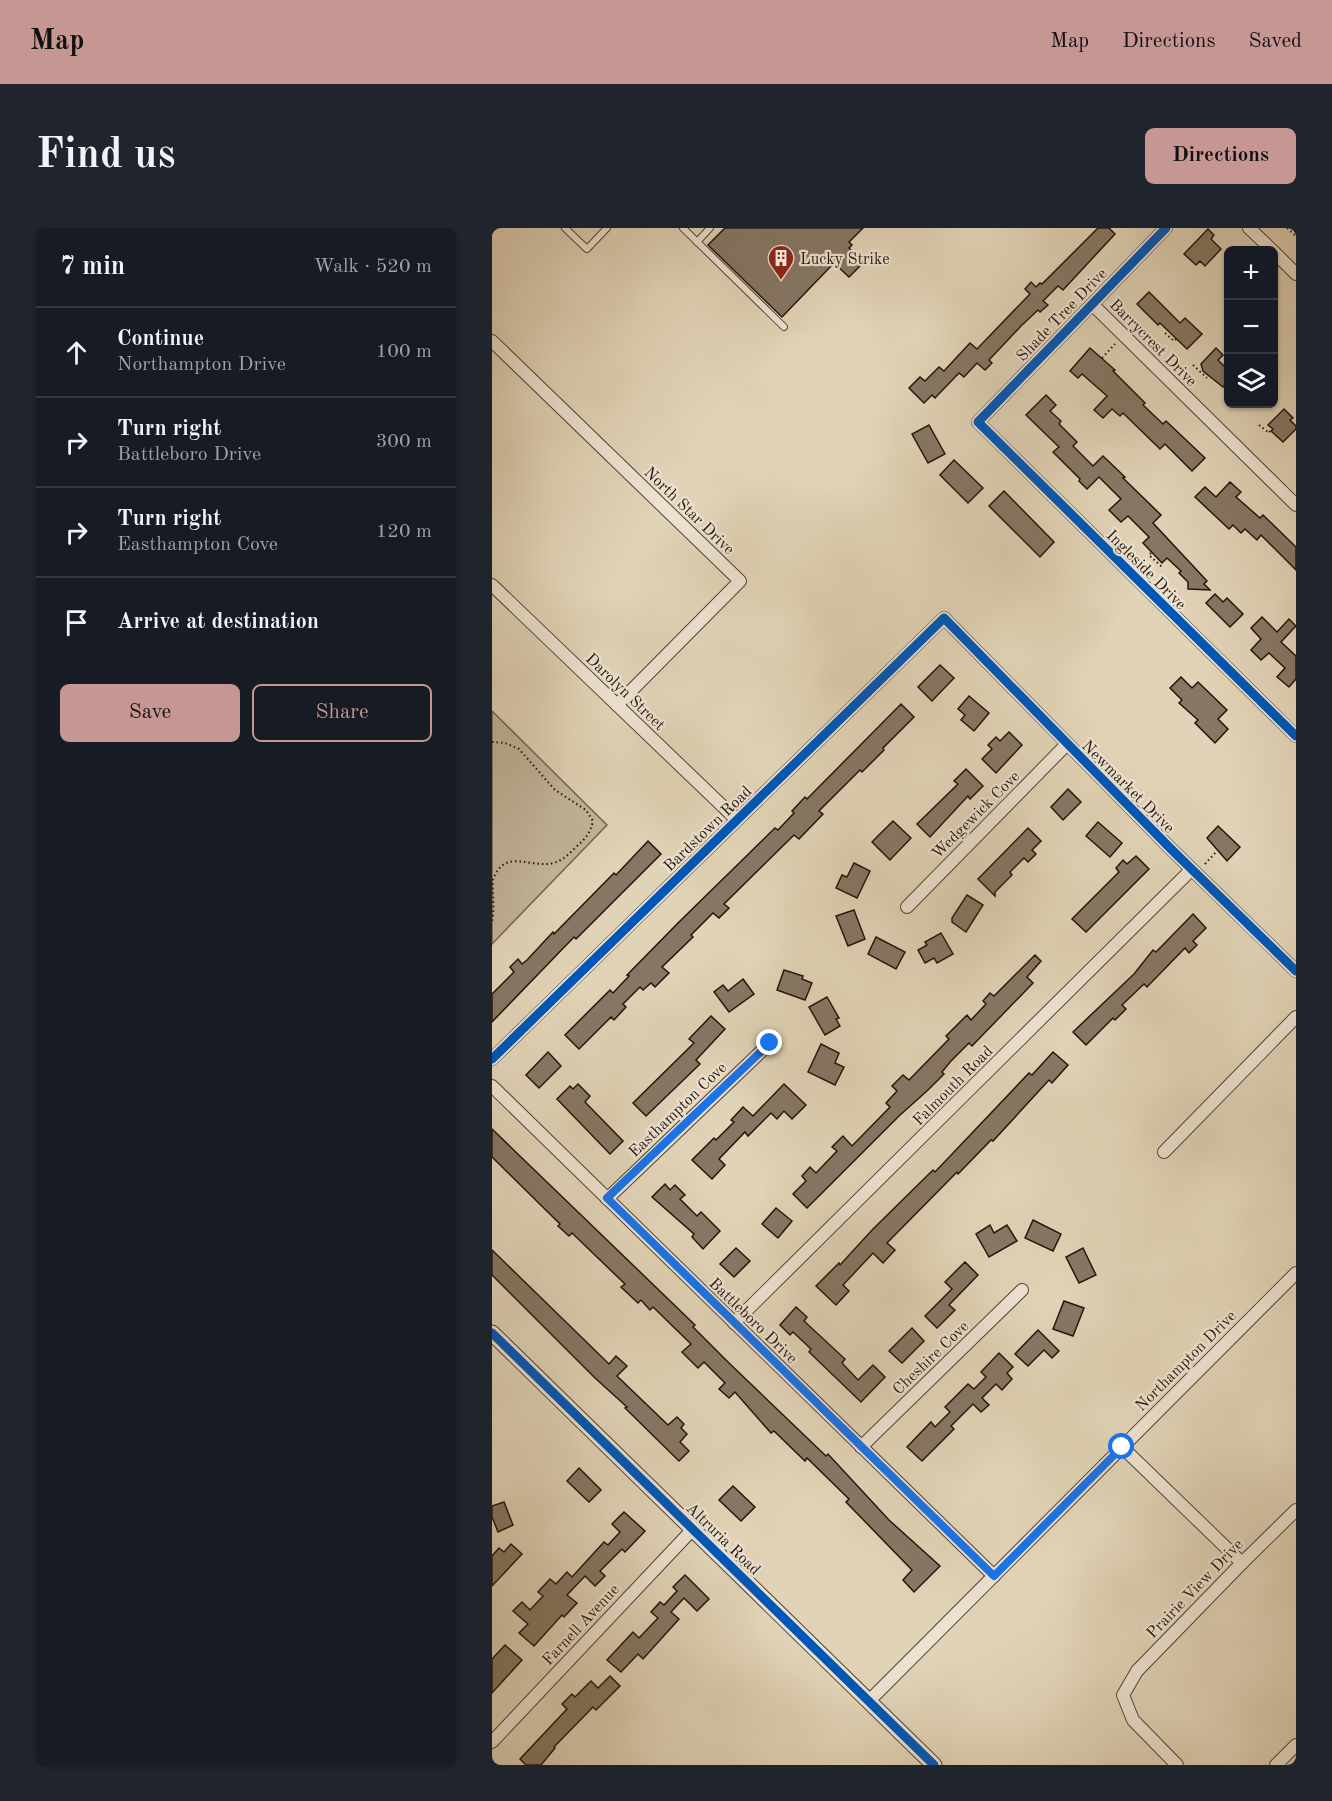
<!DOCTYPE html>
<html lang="en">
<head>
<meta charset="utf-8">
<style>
  :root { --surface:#171b24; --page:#20242c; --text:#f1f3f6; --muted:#9ea1a6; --line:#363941; --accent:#c59692 }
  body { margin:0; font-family:"Old Standard TT",serif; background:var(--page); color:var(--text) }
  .controls { position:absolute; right:18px; top:18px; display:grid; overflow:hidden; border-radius:9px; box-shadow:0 2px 4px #0004 }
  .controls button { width:54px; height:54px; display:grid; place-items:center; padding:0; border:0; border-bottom:2px solid var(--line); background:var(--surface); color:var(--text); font:30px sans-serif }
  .stop { position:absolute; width:18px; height:18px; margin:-14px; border:4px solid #1a73e8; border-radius:50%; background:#fff }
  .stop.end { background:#1a73e8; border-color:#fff; box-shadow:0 2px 6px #0008 }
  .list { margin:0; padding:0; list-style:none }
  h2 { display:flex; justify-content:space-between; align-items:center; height:78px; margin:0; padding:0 24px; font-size:26px }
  h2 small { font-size:20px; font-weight:400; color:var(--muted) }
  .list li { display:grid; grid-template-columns:39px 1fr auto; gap:18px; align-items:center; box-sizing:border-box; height:90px; padding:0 24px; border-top:2px solid var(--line) }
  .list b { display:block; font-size:22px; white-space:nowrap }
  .list p { margin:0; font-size:20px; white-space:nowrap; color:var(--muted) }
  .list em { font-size:20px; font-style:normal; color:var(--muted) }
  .actions { display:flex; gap:12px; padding:18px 24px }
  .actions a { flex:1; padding:14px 0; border:2px solid var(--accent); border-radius:9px; text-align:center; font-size:21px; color:var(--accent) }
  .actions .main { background:var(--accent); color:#111 }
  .icon { flex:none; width:33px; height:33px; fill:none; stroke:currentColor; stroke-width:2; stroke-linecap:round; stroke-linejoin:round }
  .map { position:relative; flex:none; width:804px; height:1537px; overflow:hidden; border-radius:9px }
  header { display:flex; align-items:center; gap:36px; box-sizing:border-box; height:84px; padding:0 30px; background:var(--accent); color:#111 }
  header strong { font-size:28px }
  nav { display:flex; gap:33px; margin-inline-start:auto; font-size:21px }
  .intro { display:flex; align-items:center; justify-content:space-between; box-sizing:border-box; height:144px; padding:0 36px }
  h1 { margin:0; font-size:42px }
  .button { padding:15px 27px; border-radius:9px; background:var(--accent); color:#111; font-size:21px; font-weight:700 }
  main { display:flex; gap:36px; padding:0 36px }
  aside { flex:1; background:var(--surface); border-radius:9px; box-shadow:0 2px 4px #0004 }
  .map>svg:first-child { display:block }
  .green { fill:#c1b39a; stroke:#726453; stroke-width:1.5 }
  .building { fill:#867765; stroke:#23140c; stroke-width:1.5 }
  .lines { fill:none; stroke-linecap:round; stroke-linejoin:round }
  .service-casing { stroke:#524437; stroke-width:8 }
  .minor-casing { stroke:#524437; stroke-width:14 }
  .tertiary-casing { stroke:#524437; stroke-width:17 }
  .path { stroke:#23140c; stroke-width:2; stroke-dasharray:1.5 3; stroke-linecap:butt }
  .service { stroke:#ece2d0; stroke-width:6 }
  .minor { stroke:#ece2d0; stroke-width:12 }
  .tertiary { stroke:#ece2d0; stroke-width:15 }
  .cycleway-casing { stroke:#ece2d0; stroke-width:13 }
  .cycleway { stroke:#0057b8; stroke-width:9 }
  .route { stroke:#1a73e8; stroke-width:8 }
  .labels { text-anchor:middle; stroke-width:4.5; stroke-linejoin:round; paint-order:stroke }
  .poi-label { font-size:16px; fill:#23140c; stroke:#ece2d0; text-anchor:start }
  .street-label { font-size:16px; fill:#23140c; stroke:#ece2d0 }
</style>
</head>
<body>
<header>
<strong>Map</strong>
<nav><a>Map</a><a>Directions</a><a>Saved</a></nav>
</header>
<div class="intro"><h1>Find us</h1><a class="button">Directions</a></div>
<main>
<aside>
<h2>7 min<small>Walk · 520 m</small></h2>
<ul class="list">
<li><svg class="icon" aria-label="ahead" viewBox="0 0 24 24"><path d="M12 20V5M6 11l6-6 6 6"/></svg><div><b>Continue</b><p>Northampton Drive</p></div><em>100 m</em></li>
<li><svg class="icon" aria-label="right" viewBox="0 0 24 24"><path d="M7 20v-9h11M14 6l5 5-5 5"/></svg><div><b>Turn right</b><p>Battleboro Drive</p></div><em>300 m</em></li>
<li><svg class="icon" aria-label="right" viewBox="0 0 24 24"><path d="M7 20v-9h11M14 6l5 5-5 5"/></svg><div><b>Turn right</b><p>Easthampton Cove</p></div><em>120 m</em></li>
<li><svg class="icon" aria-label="arrive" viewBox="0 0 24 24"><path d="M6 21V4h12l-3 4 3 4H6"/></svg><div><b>Arrive at destination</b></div></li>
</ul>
<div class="actions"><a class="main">Save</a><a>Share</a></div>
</aside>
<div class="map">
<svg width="804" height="1537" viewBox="0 0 804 1537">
  <rect width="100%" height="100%" fill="#e1d3b7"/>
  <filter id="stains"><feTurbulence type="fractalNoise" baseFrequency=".00333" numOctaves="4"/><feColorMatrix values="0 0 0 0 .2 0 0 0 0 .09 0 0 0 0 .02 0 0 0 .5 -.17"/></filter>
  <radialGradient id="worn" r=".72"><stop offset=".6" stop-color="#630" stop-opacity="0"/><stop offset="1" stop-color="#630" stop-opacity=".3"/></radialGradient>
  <path class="green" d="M0,483L115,597L0,716Z"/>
  <g class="building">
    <path d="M233,0H371L357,14L360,17L357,20L371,35L357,49L342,35L290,89L216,17Z"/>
    <path d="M606,0H617L623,6L571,62L566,58L551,73L556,77L548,84L546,82L529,98L497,132L500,135L493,142L485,135L472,149L467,145L443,170L440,167L432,175L417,160L428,149L433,153L447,139L452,143L478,115L485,121L538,66L533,61L539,54L544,59L548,55L550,56Z"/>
    <path d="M716,1L722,7L719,11L729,21L713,38L708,33L704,37L692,26Z"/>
    <path d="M657,64L688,95L693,90L710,106L695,121L668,95L666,97L645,76Z"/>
    <path d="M598,120L623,142L621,143L653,175L651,177L671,196L674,193L713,230L700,243L673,216L668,221L631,185L628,188L620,181L611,190L602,182L615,168L590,146L586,150L578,143Z"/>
    <path d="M724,120L731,127L726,132L736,142V153L731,159L711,143L709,136Z"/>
    <path d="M554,167L564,177L558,183L569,193L567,196L585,214L581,218L601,238L611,228L633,249L631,250L669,287L661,295L715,353L712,356L718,362L696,361V354L687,345L689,343L675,330L670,335L651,315L657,309L636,288L629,294L617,282L629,271L607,249L595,261L587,253L588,251L561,224L567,219L534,187Z"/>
    <path d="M792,181L801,190L798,192L804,198V201L791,214L779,203L781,201L776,197Z"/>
    <path d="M437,197L453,226L436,235L420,206Z"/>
    <path d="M462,232L491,260L476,275L448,247Z"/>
    <path d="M738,254L749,264L744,269L768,290L771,287L804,319V342L769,307L765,312L753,301L749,305L741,297L737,301L703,269L713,259L724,269Z"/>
    <path d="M512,263L562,314L548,329L497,278Z"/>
    <path d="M723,366L731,374L735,370L751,386L738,399L714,375Z"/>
    <path d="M770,389L785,404L797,391L804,398L789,414L804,428V451L797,459L785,449L793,440L777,425L769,432L759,422L769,411L759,400Z"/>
    <path d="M448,437L462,450L440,473L426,459Z"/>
    <path d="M689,449L700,460L706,454L735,482L726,491L736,501L723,515L703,495L706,492L687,475L690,472L678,460Z"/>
    <path d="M477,468L497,485L482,503L469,492L473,487L466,481Z"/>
    <path d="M409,476L422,489L391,520L392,522L370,544L368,542L327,583L331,586L307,611L302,607L232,676L237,680L227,690L221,685L199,707L201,709L170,739L177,745L163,759L159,755L151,762L148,759L131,776L134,779L122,792L119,789L87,821L73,807L118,762L121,765L137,748L135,747L186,695L283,600L286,602L302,585L300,583L313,569L315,571Z"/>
    <path d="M517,504L530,517L504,545L490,531L500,521L496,517L504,509L508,513Z"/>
    <path d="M474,541L491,558L478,571L476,568L438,609L425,596L466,556L462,553Z"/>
    <path d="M576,561L589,574L571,592L559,579Z"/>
    <path d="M401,593L419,610L398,632L380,614Z"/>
    <path d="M606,594L630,615L618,629L594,608Z"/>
    <path d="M726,598L748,619L735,633L715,610Z"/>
    <path d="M536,600L549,613L540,622L544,626L536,634L532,630L518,644L520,647L503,664V668L486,651Z"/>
    <path d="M156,613L169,626L84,711L82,709L0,794V766L22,744L18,739L26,731L30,736L35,732L61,704L62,706L122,645L124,647Z"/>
    <path d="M644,628L657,641L594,704L580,691L627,644L624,640L631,632L635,636Z"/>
    <path d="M362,635L378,643L365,670L344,660L350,647L355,649Z"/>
    <path d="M475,667L491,677L474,704L460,694V690Z"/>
    <path d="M362,682L373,711L356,718L344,688Z"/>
    <path d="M701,686L714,700L701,713L705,717L697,725L693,720L655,759L652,756L630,777L634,781L623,792L621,790L594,817L581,804L642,746L661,722L664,724Z"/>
    <path d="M449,705L461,726L445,735L442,730L433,735L426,722L435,717L433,714Z"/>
    <path d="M384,709L413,724L404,741L376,726Z"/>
    <path d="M543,727L549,733L535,749L541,755L480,818L477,815L459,833L450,844L452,846L436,862L407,888L315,980L301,966L314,953L310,948L318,939L324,945L345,923L340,919L351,908L360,918L398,879L394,875L405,863L400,858L411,847L417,852L457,811L454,808L475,787L479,792L494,776L491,773L498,765L502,768Z"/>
    <path d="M292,742L311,748L310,751L320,755L313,772L285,762Z"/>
    <path d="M251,751L262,766L237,784L222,764L231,757L236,763Z"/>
    <path d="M335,769L347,790L344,791L348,798L333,807L317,779Z"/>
    <path d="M219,788L233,801L204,832L208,836L154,888L141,875L202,815L197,811Z"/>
    <path d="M329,816L347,825L343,835L352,839L343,857L316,844Z"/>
    <path d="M56,824L69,838L47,860L34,847Z"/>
    <path d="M561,824L576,837L560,855L557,852L501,913L499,912L466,946L465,944L395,1015L403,1022L391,1035L381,1025L351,1057L357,1063L344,1077L324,1058L347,1035L348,1037L381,1001L441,942L443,944L537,845L540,847Z"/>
    <path d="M86,856L98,868L93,874L131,913L118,926L65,871L78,858L81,861Z"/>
    <path d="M292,856L314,877L300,891L292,883L285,891L279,885L256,908L253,904L227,931L233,937L220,951L200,932L222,910L224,912L242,894L239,892L251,879L261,888Z"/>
    <path d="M0,901L203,1097L201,1099L238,1136L334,1228L336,1226L397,1292L448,1338L422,1364L411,1352L420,1342L354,1274L357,1271L315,1230L313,1233L282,1203L279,1205L243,1164L237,1170L227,1161L233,1155L212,1134L206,1140L190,1124L199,1116L161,1079L158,1082L149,1072L146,1075L129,1059L133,1056L80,1005L77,1008L66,998L68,996L0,929Z"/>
    <path d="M173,956L178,962L183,957L193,967L188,971L205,988L209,984L228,1003L211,1021L200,1009L202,1006L160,969Z"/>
    <path d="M284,980L300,993L286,1010L270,996Z"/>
    <path d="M541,992L569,1006L561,1023L533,1010Z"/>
    <path d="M498,997L502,1005L515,997L525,1013L497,1029L484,1006Z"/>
    <path d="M244,1020L258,1033L242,1049L228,1036Z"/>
    <path d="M591,1020L604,1047L587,1055L574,1029Z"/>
    <path d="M0,1022L117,1136L124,1128L135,1138L125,1148L176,1197L185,1189L192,1196L189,1200L195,1206L188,1214L197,1223L187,1233L133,1180L135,1179L103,1150L0,1047Z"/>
    <path d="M473,1034L486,1047L457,1077L463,1082L445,1100L433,1088L460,1061L453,1054Z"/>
    <path d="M572,1073L592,1080L581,1108L561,1101Z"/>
    <path d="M304,1079L315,1089L312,1093L353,1131L350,1135L366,1152L381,1137L393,1149L369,1174L317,1124L319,1121L301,1104L298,1107L288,1097Z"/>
    <path d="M420,1100L432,1113L410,1135L397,1123Z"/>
    <path d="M546,1102L567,1123L560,1130L552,1122L536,1138L523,1126Z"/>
    <path d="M507,1125L521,1139L515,1145L520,1151L510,1162L504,1156L490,1170L497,1177L489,1184L481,1176L459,1198L462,1201L430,1233L415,1219L439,1194L443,1199L458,1184L453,1179L476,1156L482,1161L494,1149L489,1144Z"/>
    <path d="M87,1240L109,1262L97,1274L75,1253Z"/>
    <path d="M241,1258L263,1279L249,1293L227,1272Z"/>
    <path d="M12,1274L21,1297L6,1304L0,1289V1278Z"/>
    <path d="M132,1284L153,1303L133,1324L130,1321L108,1343L113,1348L103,1358L93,1348L75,1367L85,1375L72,1389L70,1387L42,1418L27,1405L36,1396L21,1383L30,1374L38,1382L51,1368L46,1364L58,1351L64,1356L75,1344L80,1349L112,1314L116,1317L128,1304L120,1296Z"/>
    <path d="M19,1316L30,1326L0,1358V1328L7,1320L12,1324Z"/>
    <path d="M193,1347L217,1371L205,1383L192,1370L179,1384L187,1391L151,1431L146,1426L129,1444L115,1432L141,1404L147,1410L166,1390L159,1384L168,1374L172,1377L185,1363L181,1359Z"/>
    <path d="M13,1417L30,1432L0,1465V1431Z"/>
    <path d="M118,1448L128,1458L104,1482L101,1479L62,1519L63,1520L49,1537H34L28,1531L75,1481L70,1476L80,1466L83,1469L99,1453L106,1460Z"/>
  </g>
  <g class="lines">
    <g class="service-casing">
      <g id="service">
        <path d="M73,0L95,21L115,0"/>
        <path d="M191,0L292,99"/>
        <path d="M205,14L218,0"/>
      </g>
    </g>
    <g class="minor-casing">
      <g id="minor">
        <path d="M674,0L486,194L804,508"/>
        <path d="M757,0L780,22"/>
        <path d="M782,24L804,46"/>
        <path d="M600,76L804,277"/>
        <path d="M0,113L248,353L125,477"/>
        <path d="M0,357L245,592"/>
        <path d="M415,679L575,516"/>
        <path d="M0,831L452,390L679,621L804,743"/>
        <path d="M0,858L502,1348"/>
        <path d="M672,924L804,789"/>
        <path d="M115,971L278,815"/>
        <path d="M242,1095L699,642"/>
        <path d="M369,1219L530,1062"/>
        <path d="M630,1219L750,1335"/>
        <path d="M377,1473L804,1045"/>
        <path d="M0,1514L201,1301"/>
        <path d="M685,1537L641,1492L631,1467L645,1443L750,1335L804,1282"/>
        <path d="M784,1537L804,1517"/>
      </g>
    </g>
    <g class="tertiary-casing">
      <path id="tertiary" d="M0,1105L442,1537"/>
    </g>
    <g class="path">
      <path d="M795,0L804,8"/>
      <path d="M673,105L682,113L684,111"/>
      <path d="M610,130L623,116"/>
      <path d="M701,137L715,150"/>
      <path d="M767,197L777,205L778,203"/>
      <path d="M659,325L657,327L670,339"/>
      <path d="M0,514L13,515L27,521L63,562L94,582L101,593C98,606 93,611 84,619C77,626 70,633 61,635C39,641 12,619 1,652C0,664 3,680 0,693"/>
      <path d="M713,636L724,624"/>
    </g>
    <use href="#service" class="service"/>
    <use href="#minor" class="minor"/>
    <use href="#tertiary" class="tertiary"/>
    <g class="cycleway-casing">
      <g id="cycleway">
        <path d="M674,0L486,194L804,508"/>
        <path d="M0,831L452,390L679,621L804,743"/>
        <path d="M0,1105L442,1537"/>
      </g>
    </g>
    <use href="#cycleway" class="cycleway"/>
  </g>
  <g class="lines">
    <path class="route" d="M278,815L115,970L502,1348L630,1219"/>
  </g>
  <defs>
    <g id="building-pin" transform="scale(1.35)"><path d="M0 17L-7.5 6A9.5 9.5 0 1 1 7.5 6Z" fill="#8f2418" stroke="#ece2d0"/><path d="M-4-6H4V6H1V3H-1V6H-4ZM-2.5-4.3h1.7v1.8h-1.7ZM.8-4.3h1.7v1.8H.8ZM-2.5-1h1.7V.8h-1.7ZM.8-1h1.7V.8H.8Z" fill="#fff"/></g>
  </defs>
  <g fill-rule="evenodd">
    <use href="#building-pin" x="289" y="30"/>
  </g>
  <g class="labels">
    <g class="poi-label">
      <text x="308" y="36">Lucky Strike</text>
    </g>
    <g class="street-label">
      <text transform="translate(569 86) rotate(-46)" y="6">Shade Tree Drive</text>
      <text transform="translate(662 114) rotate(45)" y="6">Barrycrest Drive</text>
      <text transform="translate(198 282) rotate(44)" y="6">North Star Drive</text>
      <text transform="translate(655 341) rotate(45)" y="6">Ingleside Drive</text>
      <text transform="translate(134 463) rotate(44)" y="6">Darolyn Street</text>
      <text transform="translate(637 558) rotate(45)" y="6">Newmarket Drive</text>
      <text transform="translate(483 586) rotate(-45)" y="6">Wedgewick Cove</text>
      <text transform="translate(215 600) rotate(-44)" y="6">Bardstown Road</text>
      <text transform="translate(460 857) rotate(-45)" y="6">Falmouth Road</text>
      <text transform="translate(185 881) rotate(-44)" y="6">Easthampton Cove</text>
      <text transform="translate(262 1092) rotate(44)" y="6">Battleboro Drive</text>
      <text transform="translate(438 1129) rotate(-44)" y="6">Cheshire Cove</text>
      <text transform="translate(693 1132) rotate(-45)" y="6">Northampton Drive</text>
      <text transform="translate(232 1310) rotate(44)" y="6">Altruria Road</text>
      <text transform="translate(702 1360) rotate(-46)" y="6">Prairie View Drive</text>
      <text transform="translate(88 1396) rotate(-47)" y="6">Farnell Avenue</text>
    </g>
  </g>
  <rect width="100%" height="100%" filter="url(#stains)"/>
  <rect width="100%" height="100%" fill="url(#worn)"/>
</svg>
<div class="controls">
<button>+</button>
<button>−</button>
<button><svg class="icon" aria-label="layers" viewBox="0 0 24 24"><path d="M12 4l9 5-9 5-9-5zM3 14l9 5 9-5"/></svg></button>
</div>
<div class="stop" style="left:630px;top:1219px"></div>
<div class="stop end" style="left:278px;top:815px"></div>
</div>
</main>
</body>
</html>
